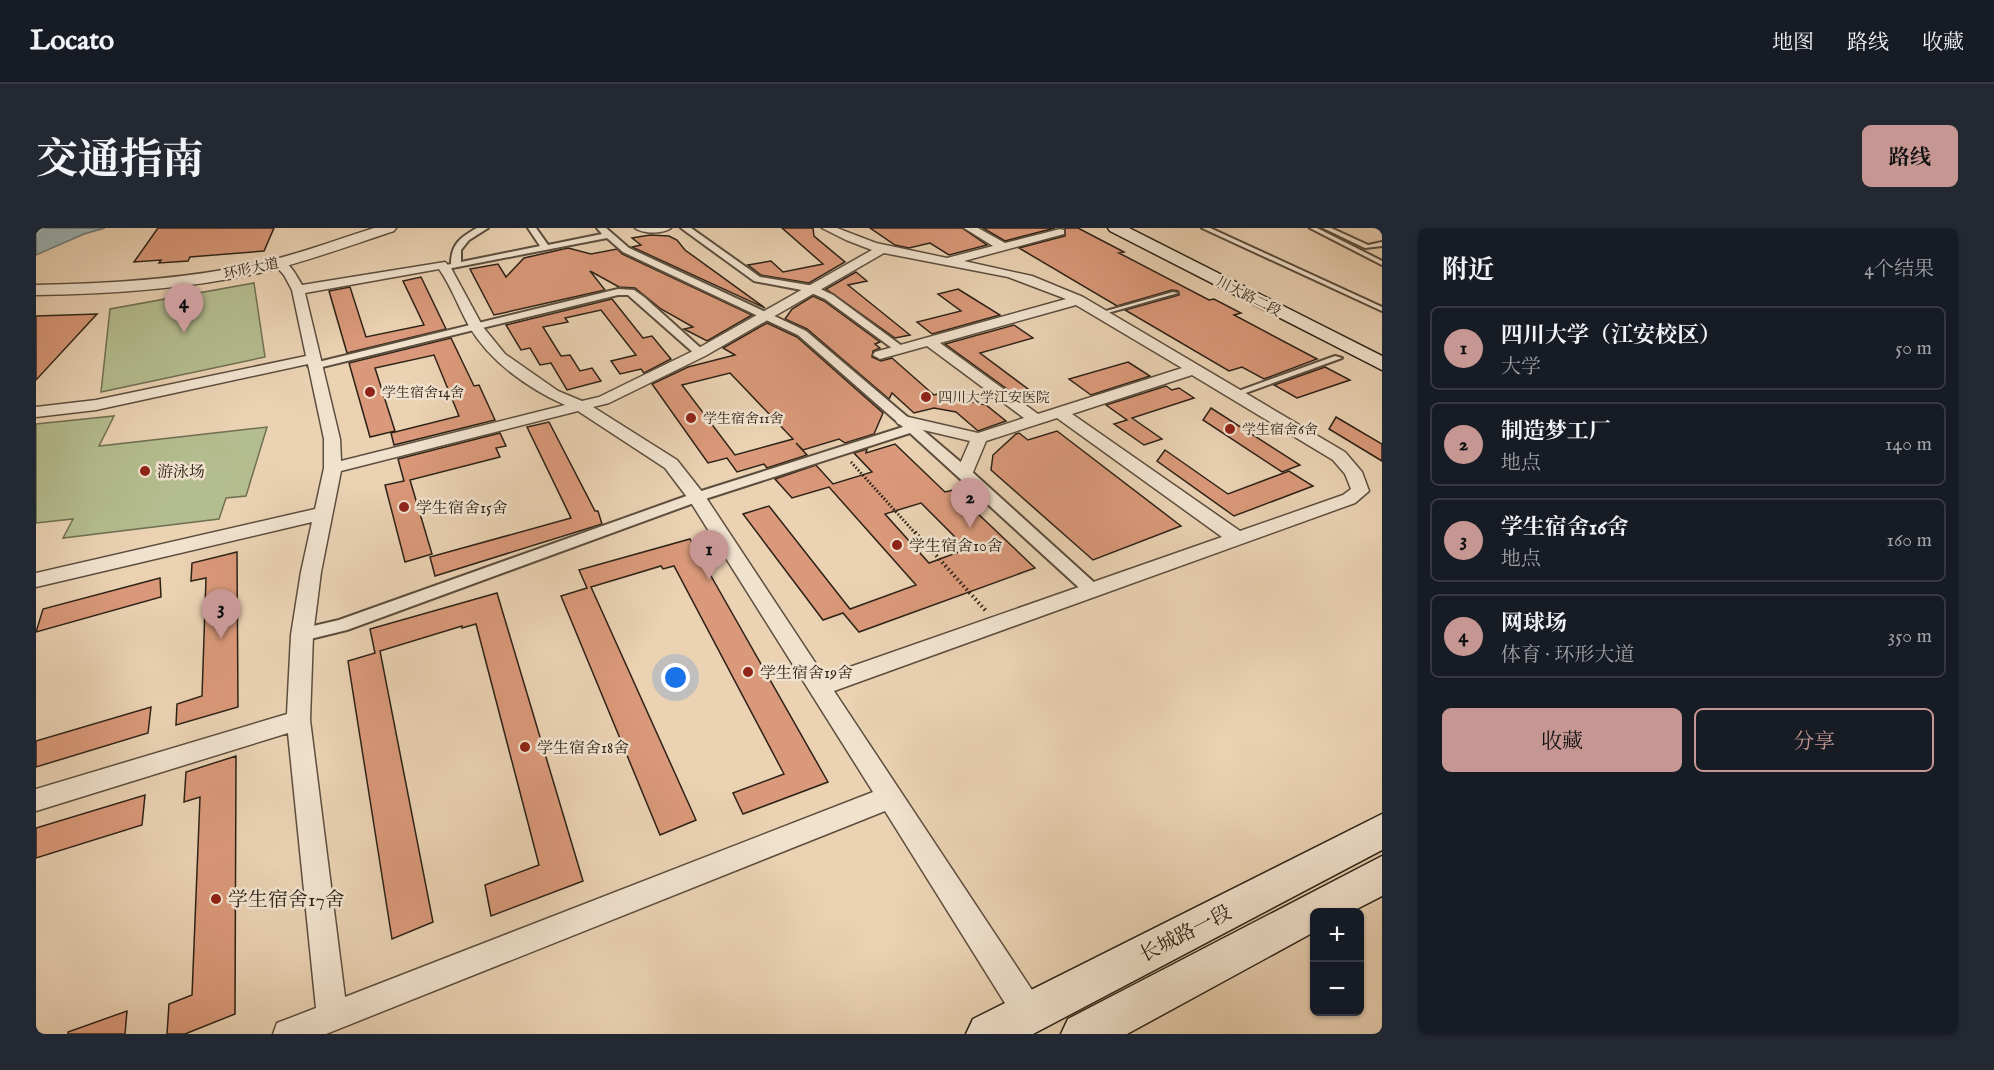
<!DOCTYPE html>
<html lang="zh">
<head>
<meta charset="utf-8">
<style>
  :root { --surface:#171b24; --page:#242831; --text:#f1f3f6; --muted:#9ea1a6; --line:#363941; --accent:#c59692 }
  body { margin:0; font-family:"IM FELL English","Noto Serif SC",serif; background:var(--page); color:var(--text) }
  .controls { position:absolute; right:18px; bottom:18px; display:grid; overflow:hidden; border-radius:9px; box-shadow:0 2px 4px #0004 }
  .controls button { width:54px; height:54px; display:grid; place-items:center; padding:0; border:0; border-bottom:2px solid var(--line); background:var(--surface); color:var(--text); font:30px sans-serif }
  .you { position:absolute; left:640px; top:450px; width:21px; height:21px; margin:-15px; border:4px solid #fff; border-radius:50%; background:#1a73e8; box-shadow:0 0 0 9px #1a73e833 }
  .badge { display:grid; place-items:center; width:39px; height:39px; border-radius:50%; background:var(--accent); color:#111; font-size:20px; font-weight:700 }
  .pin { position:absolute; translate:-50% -50px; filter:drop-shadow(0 2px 3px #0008) }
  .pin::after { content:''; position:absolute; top:32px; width:21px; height:18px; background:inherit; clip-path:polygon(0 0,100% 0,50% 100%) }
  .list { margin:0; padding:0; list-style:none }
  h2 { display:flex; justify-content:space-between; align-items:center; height:78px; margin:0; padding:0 24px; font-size:26px }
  h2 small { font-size:20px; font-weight:400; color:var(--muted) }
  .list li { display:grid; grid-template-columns:39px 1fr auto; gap:18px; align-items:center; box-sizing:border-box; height:84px; margin:0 12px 12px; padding:0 12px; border:2px solid var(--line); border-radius:9px }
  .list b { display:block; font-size:22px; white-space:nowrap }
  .list p { margin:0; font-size:20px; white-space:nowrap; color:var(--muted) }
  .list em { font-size:20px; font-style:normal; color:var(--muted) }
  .actions { display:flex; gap:12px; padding:18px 24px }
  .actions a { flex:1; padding:14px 0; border:2px solid var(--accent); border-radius:9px; text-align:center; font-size:21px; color:var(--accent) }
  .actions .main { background:var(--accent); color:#111 }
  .map { position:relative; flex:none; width:1346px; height:806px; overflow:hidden; border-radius:9px }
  header { display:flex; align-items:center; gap:36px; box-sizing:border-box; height:84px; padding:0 30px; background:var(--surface); border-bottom:2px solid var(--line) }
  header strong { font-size:28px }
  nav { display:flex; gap:33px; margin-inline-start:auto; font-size:21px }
  .intro { display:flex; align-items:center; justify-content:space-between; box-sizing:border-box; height:144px; padding:0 36px }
  h1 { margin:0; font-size:42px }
  .button { padding:15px 27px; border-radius:9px; background:var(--accent); color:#111; font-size:21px; font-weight:700 }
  main { display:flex; gap:36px; padding:0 36px }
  aside { flex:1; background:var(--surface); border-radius:9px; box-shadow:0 2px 4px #0004 }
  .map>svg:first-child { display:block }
  .green { fill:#b4bd8f; stroke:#707053; stroke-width:1.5 }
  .water { fill:#9bb5b7; stroke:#6f7a77; stroke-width:1.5 }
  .building { fill:#da997a; stroke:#2d2217; stroke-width:1.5; fill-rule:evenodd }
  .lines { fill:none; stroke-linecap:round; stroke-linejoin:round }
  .service-casing { stroke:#5c4e3e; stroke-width:4 }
  .pedestrian-casing { stroke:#5c4e3e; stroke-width:4 }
  .minor-casing { stroke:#5c4e3e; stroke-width:3 }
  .tertiary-casing { stroke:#5c4e3e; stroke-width:3 }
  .secondary-casing { stroke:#2d2217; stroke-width:3 }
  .path-far1 { stroke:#2d2217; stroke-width:3; stroke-dasharray:1.5 2; stroke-linecap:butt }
  .path { stroke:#2d2217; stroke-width:4; stroke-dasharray:1.5 3; stroke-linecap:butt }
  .service { fill:#f1e2ce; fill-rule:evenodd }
  .pedestrian { fill:#f1e2ce; fill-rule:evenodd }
  .minor { fill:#f1e2ce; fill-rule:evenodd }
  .tertiary { fill:#f1e2ce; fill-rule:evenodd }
  .secondary { fill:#f1e2ce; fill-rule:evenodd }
  .poi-dot { fill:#8f2418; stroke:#f1e2ce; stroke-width:2 }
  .labels { text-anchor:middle; stroke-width:5; stroke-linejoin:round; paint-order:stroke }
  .far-street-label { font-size:14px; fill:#2d2217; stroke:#f1e2ce }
  .far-poi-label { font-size:14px; fill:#2d2217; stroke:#f1e2ce; text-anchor:start }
  .poi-label { font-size:16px; fill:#2d2217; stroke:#f1e2ce; text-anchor:start }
  .near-poi-label { font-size:20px; fill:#2d2217; stroke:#f1e2ce; text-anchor:start }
  .near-street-label { font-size:20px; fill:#2d2217; stroke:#f1e2ce }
</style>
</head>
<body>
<header>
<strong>Locato</strong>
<nav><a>地图</a><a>路线</a><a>收藏</a></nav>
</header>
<div class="intro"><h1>交通指南</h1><a class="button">路线</a></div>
<main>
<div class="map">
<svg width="1346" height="806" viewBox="0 0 1346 806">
  <rect width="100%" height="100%" fill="#ead2b3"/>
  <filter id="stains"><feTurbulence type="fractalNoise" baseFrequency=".00333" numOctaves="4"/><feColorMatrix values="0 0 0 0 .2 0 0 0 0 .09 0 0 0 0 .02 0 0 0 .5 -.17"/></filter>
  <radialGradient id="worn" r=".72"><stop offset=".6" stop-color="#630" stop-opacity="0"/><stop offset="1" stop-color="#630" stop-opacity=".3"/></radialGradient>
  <g class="green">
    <path d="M218,55L229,129L65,164L74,81Z"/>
    <path d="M78,188L63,218L231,199L210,268L190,270L183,291L27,310L37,291L0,295V196Z"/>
  </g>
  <path class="water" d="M0,0H69L48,6L0,27Z"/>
  <g class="building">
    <path d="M122,0H238L228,23L154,29L152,33L123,35L125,32L98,34Z"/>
    <path d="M746,0H777L778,8L809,34L773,55L725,47L712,37L735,33L747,44L787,36Z"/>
    <path d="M834,0H926L951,17L913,27L894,15L873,20L859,17Z"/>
    <path d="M947,0H1019L969,13Z"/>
    <path d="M1029,0H1042L1088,24L1083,25L1173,72L1178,71L1205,85L1198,87L1281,131L1228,151L1206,139L1193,143L1089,82L1143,67L1142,63L1136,62L1081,78L983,20L1029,8Z"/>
    <path d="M614,7L633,8L641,12L649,22L729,80L596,19L605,17L596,10Z"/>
    <path d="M532,20L555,26L581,21L586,26L716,87L671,113L648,101L657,99L625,81L599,60L583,59L554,43L569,62L458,87L434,41L462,36L470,49L488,30Z"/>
    <path d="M820,44L831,53L812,57L874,107L859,110L790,61Z"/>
    <path d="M385,49L410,101L311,125L293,63L314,59L330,109L388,97L367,53Z"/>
    <path d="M922,61L964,87L896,106L881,94L925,83L902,66Z"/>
    <path d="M777,68L788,73L844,114L839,116L844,120L837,123L836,129L845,133L856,130L898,167L913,163L922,171L950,177L970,193L942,203L920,184L898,180L878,185L856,165L853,171L771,101L749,91L756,81Z"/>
    <path d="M576,71L607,110L616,108L635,131L608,145L605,141L584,146L575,133L600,127L565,82L529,90L532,94L507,99L525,128L534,127L544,143L556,140L565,153L531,162L515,135L504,137L494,120L485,122L470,97Z"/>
    <path d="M61,86L0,152V88Z"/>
    <path d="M731,95L761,109L847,185L838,206L809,215L803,211L767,222L760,215L771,227L731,240L728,236L701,244L691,230L672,235L616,156L652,139L699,127L687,120ZM694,145L757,211L699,227L646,157Z"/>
    <path d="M978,97L997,110L944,125L992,161L978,166L909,116Z"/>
    <path d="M415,110L438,158L443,157L459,192L358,217L355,205L423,188L398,127L339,140L359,203L334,209L313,135Z"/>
    <path d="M1092,134L1114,148L1055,167L1033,151Z"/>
    <path d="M1289,139L1314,152L1261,170L1238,157Z"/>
    <path d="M1130,158L1136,162L1143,160L1158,170L1096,190L1126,211L1108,217L1078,196L1091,192L1070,177Z"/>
    <path d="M1175,180L1264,237L1246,244L1167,192Z"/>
    <path d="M1300,189L1346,216V233L1293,201Z"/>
    <path d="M513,194L559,283H562L566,296L399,348L394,329L535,290L491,199Z"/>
    <path d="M1021,203L1145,298L1057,332L955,242L957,227L980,206L983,205L992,212Z"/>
    <path d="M464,205L470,218L460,220L464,229L374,252L396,326L369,334L349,257L368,253L362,231Z"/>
    <path d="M859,216L909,264L917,262L999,340L823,404L807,385L787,392L707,286L733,278L814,381L880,357L793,259L756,270L739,251L780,237L797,256L836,244L818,225L831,221L830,225ZM885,275L931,321L893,335L849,286Z"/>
    <path d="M1129,222L1192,266L1253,243L1277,258L1198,288L1121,233Z"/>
    <path d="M654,311L792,554L707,586L697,565L748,546L638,338L627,341L625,338L555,359L660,592L624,607L525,368L551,360L543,342Z"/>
    <path d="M201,324L202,479L140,497L141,476L166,468L170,350L155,353L156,335Z"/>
    <path d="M124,350L125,369L0,404L7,381Z"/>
    <path d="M461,365L547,653L455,688L449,657L503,637L440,396L426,400V398L344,423L397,694L356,711L312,433L339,425L334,401Z"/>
    <path d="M115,479L112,505L0,539V513Z"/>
    <path d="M200,528L199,786L149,806H131L133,776L156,767L164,569L148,574L150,544Z"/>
    <path d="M109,567L106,597L0,630V600Z"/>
    <path d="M91,783L89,806H32V804Z"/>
  </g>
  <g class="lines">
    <g class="service-casing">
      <g id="service">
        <path d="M1166,0H1174L1346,79V83Z"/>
        <path d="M1274,0H1281L1346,33V37Z"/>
        <path d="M1287,0H1295L1332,17L1346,14V18L1329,20Z"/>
        <path d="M1137,64L1142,65L1068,86L1063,85Z"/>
        <path d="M1299,128L1306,130L1204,167L1197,165Z"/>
      </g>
    </g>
    <g class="pedestrian-casing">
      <g id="pedestrian">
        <path d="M441,0H452L433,12L425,22V34L504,18L492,0H500L512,17L566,6L561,0H570L593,20L770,103L934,242L1062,358L1064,362L1062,366H1050L874,205L666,272L311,402L266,413L260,412L258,407L260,402L303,392L656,266L867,199L762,107L587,24L571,10L406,42V38L415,36C415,16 425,9 441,0Z"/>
        <path d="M645,0H655L724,49L778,58L797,67L870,121L864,124L860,123L789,71L771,63L718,53Z"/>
        <path d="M582,61L598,62L608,69L668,123V127H660L592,67H582L278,141L272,138L274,136Z"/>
      </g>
    </g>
    <g class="minor-casing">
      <g id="minor">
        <path d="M599,0H635C627,6 607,6 599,0Z"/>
        <path d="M786,0H801L840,15L911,30L957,18L928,0H942L969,15L1024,1L1028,2V6L928,33L996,48L1047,69L1309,224L1326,244L1333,263L1319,275L798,463L1004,774L1008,785L1004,796L993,800L982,796L849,583L290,806H237L241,795L280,780L252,505L0,583V561L251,486L255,407L265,344L276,294L0,359V345L279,281L288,240V211L272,136L60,182L0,189V179L60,172L270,128L256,62L248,47L236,34L242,30C254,34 260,47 266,57L409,34L415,40L447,99L469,126L522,163L546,173L563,169L659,122L836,22L810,12ZM848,25L972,49L1030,71L839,124L837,127L844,131L891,118L988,190L942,205L868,188L862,190L860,193L862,196L934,213L920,245L923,249H935L950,213L1021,190L1186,309L788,448L667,265L641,232L557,179L573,175L669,128ZM403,41C415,58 423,80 433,98C454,134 493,161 529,177L305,233L304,211L269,65ZM1040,77L1146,140L1002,186L904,115ZM1156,147L1297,232L1309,246L1315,261L1307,267L1204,303L1036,186ZM542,183L629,240L654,273L837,564L309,769L274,492L277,407L285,344L305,243Z"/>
      </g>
    </g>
    <g class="tertiary-casing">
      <path id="tertiary" d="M338,0H360L358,3C313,18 269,34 223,45C150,61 75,66 0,67V57C75,56 150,51 224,35C263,26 300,12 338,0Z"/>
    </g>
    <g class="secondary-casing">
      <g id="secondary">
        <path d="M1072,0H1093L1346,128V142L1074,3Z"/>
        <path d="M1346,586V622L997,806H930L937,791Z"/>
        <path d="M1346,628V668L1315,684H1278V704L1091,806H1025L1032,791Z"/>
      </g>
    </g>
    <path class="path-far1" d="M815,234L880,306"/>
    <path class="path" d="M879,304L951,384"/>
    <use href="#service" class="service"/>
    <use href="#pedestrian" class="pedestrian"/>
    <use href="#minor" class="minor"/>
    <use href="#tertiary" class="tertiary"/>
    <use href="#secondary" class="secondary"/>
  </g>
  <g class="poi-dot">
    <circle cx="334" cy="164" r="6"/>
    <circle cx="890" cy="169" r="6"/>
    <circle cx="655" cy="190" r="6"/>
    <circle cx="1194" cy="201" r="6"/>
    <circle cx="109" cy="243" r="6"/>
    <circle cx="368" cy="279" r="6"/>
    <circle cx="861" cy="317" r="6"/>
    <circle cx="712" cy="444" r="6"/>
    <circle cx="489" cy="519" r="6"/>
    <circle cx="180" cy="671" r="6"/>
  </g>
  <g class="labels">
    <g class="far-street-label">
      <text transform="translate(215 40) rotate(-12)" y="5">环形大道</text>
      <text transform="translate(1213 68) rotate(27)" y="5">川大路二段</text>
    </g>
    <g class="far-poi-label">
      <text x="346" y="169">学生宿舍14舍</text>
      <text x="902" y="174">四川大学江安医院</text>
      <text x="667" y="195">学生宿舍11舍</text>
      <text x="1206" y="206">学生宿舍6舍</text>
    </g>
    <g class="poi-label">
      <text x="121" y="249">游泳场</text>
      <text x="380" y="285">学生宿舍15舍</text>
      <text x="873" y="323">学生宿舍10舍</text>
      <text x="724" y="450">学生宿舍19舍</text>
      <text x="501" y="525">学生宿舍18舍</text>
    </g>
    <g class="near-poi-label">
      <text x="192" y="678">学生宿舍17舍</text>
    </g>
    <g class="near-street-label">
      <text transform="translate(1149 705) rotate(-27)" y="7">长城路一段</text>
    </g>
  </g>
  <rect width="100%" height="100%" filter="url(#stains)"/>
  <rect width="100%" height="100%" fill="url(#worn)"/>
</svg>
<div class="controls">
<button>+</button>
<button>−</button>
</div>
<div class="you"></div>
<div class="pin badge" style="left:673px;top:352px">1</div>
<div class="pin badge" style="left:934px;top:300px">2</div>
<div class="pin badge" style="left:185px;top:411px">3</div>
<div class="pin badge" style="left:148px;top:105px">4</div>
</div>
<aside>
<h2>附近<small>4个结果</small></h2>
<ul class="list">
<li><span class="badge">1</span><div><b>四川大学（江安校区）</b><p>大学</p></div><em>50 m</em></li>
<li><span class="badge">2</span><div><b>制造梦工厂</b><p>地点</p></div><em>140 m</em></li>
<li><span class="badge">3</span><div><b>学生宿舍16舍</b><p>地点</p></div><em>160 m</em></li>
<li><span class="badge">4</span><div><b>网球场</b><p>体育 · 环形大道</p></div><em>350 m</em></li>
</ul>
<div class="actions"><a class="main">收藏</a><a>分享</a></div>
</aside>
</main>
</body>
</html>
